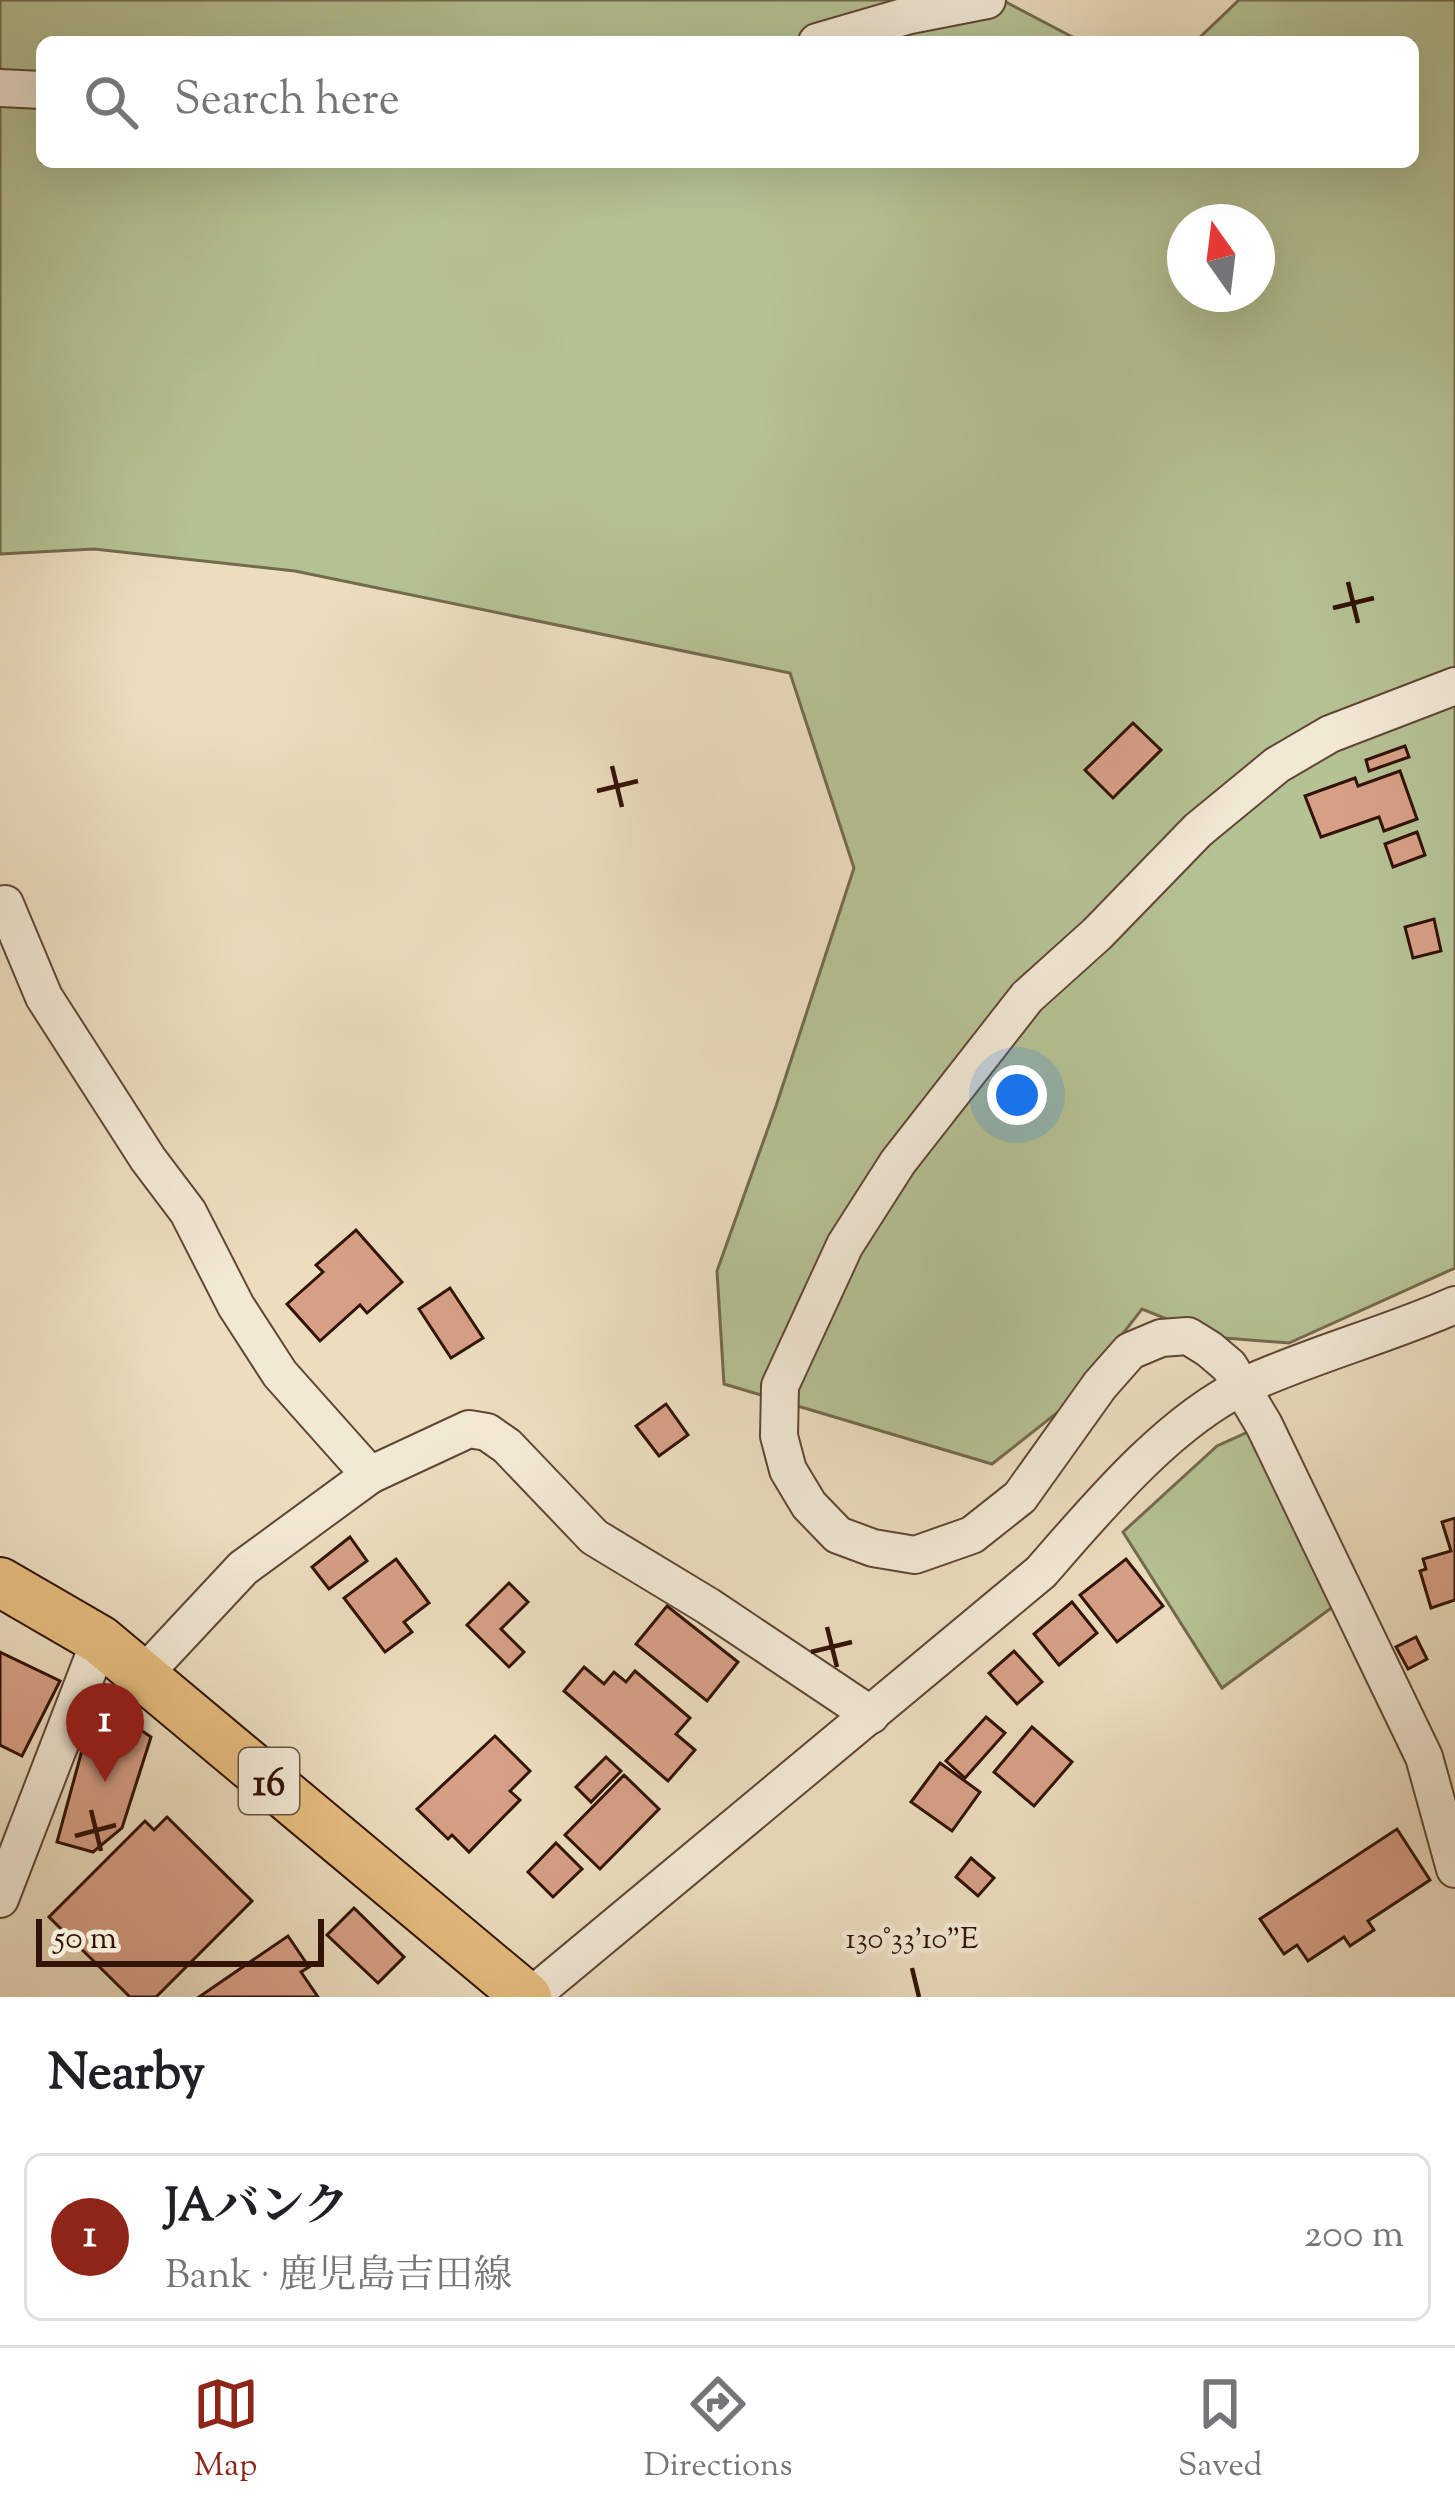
<!DOCTYPE html>
<html lang="en">
<head>
<meta charset="utf-8">
<style>
  :root { --surface:#fff; --page:#f2f2f2; --text:#202124; --muted:#757577; --line:#e0e0e0; --accent:#8f2418 }
  body { margin:0; font-family:"Sorts Mill Goudy","Noto Serif JP",serif; background:var(--page); color:var(--text) }
  .compass { position:absolute; left:1167px; top:204px; width:108px; height:108px; border-radius:50%; background:var(--surface); box-shadow:0 12px 48px #0002; rotate:346deg }
  .scale { position:absolute; left:36px; bottom:30px; width:288px; box-sizing:border-box; padding-left:12px; border:6px solid #331308; border-top:0; font-size:33px; line-height:42px; white-space:nowrap; color:#331308; -webkit-text-stroke:9px #f2e9d5; paint-order:stroke }
  .you { position:absolute; left:1017px; top:1095px; width:42px; height:42px; margin:-30px; border:9px solid #fff; border-radius:50%; background:#1a73e8; box-shadow:0 0 0 18px #1a73e833 }
  .badge { display:grid; place-items:center; width:78px; height:78px; border-radius:50%; background:var(--accent); color:#fff; font-size:39px; font-weight:700 }
  .pin { position:absolute; translate:-50% -99px; filter:drop-shadow(0 3px 6px #0008) }
  .pin::after { content:''; position:absolute; top:63px; width:42px; height:36px; background:inherit; clip-path:polygon(0 0,100% 0,50% 100%) }
  .list { margin:0; padding:0; list-style:none }
  h2 { display:flex; justify-content:space-between; align-items:center; height:156px; margin:0; padding:0 48px; font-size:51px }
  h2 small { font-size:39px; font-weight:400; color:var(--muted) }
  .list li { display:grid; grid-template-columns:78px 1fr auto; gap:36px; align-items:center; box-sizing:border-box; height:168px; margin:0 24px 24px; padding:0 24px; border:3px solid var(--line); border-radius:18px }
  .list b { display:block; font-size:45px; white-space:nowrap }
  .list p { margin:0; font-size:39px; white-space:nowrap; color:var(--muted) }
  .list em { font-size:39px; font-style:normal; color:var(--muted) }
  .icon { flex:none; width:66px; height:66px; fill:none; stroke:currentColor; stroke-width:2; stroke-linecap:round; stroke-linejoin:round }
  .map { position:relative; flex:none; width:1455px; height:1997px; overflow:hidden }
  .search { position:absolute; background:var(--surface); box-shadow:0 12px 48px #0002; left:36px; right:36px; top:36px; height:132px; display:flex; align-items:center; gap:30px; box-sizing:border-box; padding:0 42px; border-radius:18px; color:var(--muted); font-size:45px }
  .sheet { height:348px; background:var(--surface) }
  nav { display:flex; justify-content:space-around; align-items:center; box-sizing:border-box; height:168px; border-top:3px solid var(--line); background:var(--surface); font-size:33px; color:var(--muted) }
  nav a { display:grid; justify-items:center; gap:6px }
  nav .on { color:var(--accent) }
  .map>svg:first-child { display:block }
  .green { fill:#b5c294; stroke:#746a4e; stroke-width:3; fill-rule:evenodd }
  .building { fill:#d7a086; stroke:#331308; stroke-width:3 }
  .lines { fill:none; stroke-linecap:round; stroke-linejoin:round }
  .minor-casing { stroke:#614636; stroke-width:40 }
  .major-casing { stroke:#331308; stroke-width:52 }
  .minor { stroke:#f2e9d5; stroke-width:36 }
  .major { stroke:#e6be7f; stroke-width:48 }
  .ticks { fill:none; stroke:#331308; stroke-width:4.5 }
  .labels { text-anchor:middle; stroke-width:9; stroke-linejoin:round; paint-order:stroke }
  .shield { fill:#f2e9d5; stroke:#6c5346; stroke-width:3 }
  .shield-label { font-size:39px; font-weight:bold; fill:#331308 }
  .ticks-label { font-size:30px; text-anchor:middle; fill:#331308; stroke:#f2e9d5; stroke-width:9; stroke-linejoin:round; paint-order:stroke }
</style>
</head>
<body>
<div class="map">
<svg width="1455" height="1997" viewBox="0 0 1455 1997">
  <rect width="100%" height="100%" fill="#ebddbe"/>
  <filter id="stains"><feTurbulence type="fractalNoise" baseFrequency=".00167" numOctaves="4"/><feColorMatrix values="0 0 0 0 .2 0 0 0 0 .09 0 0 0 0 .02 0 0 0 .5 -.17"/></filter>
  <radialGradient id="worn" r=".72"><stop offset=".6" stop-color="#630" stop-opacity="0"/><stop offset="1" stop-color="#630" stop-opacity=".3"/></radialGradient>
  <g class="green">
    <path d="M0,0H1002L1082,42H42V162H1413V42H1195L1239,0H1455V1268L1289,1343L1212,1337L1142,1309L1067,1405L992,1464L724,1384L717,1271L776,1106L854,868L790,673L295,571L94,549L0,554ZM1185,222H1257V294H1185Z"/>
    <path d="M1248,1432L1334,1606L1222,1688L1123,1532L1217,1446Z"/>
  </g>
  <g class="building">
    <path d="M1133,723L1161,750L1113,798L1085,770Z"/>
    <path d="M1405,746L1409,757L1369,771L1366,760Z"/>
    <path d="M1400,771L1417,819L1384,831L1379,817L1321,837L1305,796L1355,778L1358,786Z"/>
    <path d="M1417,832L1425,855L1393,867L1385,844Z"/>
    <path d="M1434,919L1441,951L1413,958L1405,927Z"/>
    <path d="M356,1230L402,1282L367,1313L360,1305L320,1341L287,1304L323,1272L316,1265Z"/>
    <path d="M450,1288L483,1338L451,1358L419,1309Z"/>
    <path d="M666,1404L688,1435L659,1456L636,1426Z"/>
    <path d="M1455,1518V1600L1431,1608L1420,1571L1426,1569L1423,1559L1451,1551L1442,1522Z"/>
    <path d="M350,1537L367,1561L329,1589L312,1567Z"/>
    <path d="M396,1559L429,1603L404,1622L412,1632L385,1652L344,1598Z"/>
    <path d="M1126,1559L1163,1606L1117,1642L1080,1595Z"/>
    <path d="M509,1583L528,1602L501,1629L524,1652L509,1667L467,1625Z"/>
    <path d="M1072,1602L1097,1633L1059,1665L1034,1634Z"/>
    <path d="M667,1606L738,1662L707,1701L636,1644Z"/>
    <path d="M1416,1637L1427,1659L1408,1669L1396,1647Z"/>
    <path d="M1014,1651L1042,1682L1017,1704L989,1673Z"/>
    <path d="M0,1652L60,1681L22,1756L0,1745Z"/>
    <path d="M584,1667L604,1684L614,1672L626,1682L635,1671L690,1718L676,1734L695,1750L668,1781L564,1691Z"/>
    <path d="M96,1699L151,1737L122,1828L93,1852L57,1842Z"/>
    <path d="M986,1717L1005,1733L965,1778L946,1761Z"/>
    <path d="M1032,1727L1072,1762L1034,1806L994,1772Z"/>
    <path d="M495,1736L530,1771L510,1791L520,1800L469,1852L452,1835L448,1839L417,1809Z"/>
    <path d="M606,1757L621,1771L591,1802L576,1787Z"/>
    <path d="M940,1763L980,1792L952,1831L911,1802Z"/>
    <path d="M624,1775L659,1809L600,1869L565,1835Z"/>
    <path d="M167,1817L252,1901L156,1997H130L49,1917L145,1821L154,1830Z"/>
    <path d="M1397,1829L1430,1880L1368,1921L1374,1930L1350,1946L1344,1937L1308,1961L1297,1945L1284,1954L1260,1919Z"/>
    <path d="M556,1843L582,1869L553,1897L528,1872Z"/>
    <path d="M971,1858L994,1878L978,1896L956,1877Z"/>
    <path d="M354,1908L404,1957L378,1983L327,1935Z"/>
    <path d="M288,1936L309,1967L301,1972L318,1997H199Z"/>
  </g>
  <g class="lines">
    <g class="minor-casing">
      <g id="minor">
        <path d="M817,42L910,15L987,0"/>
        <path d="M0,88L42,90"/>
        <path d="M1455,686L1330,734L1277,765L1198,830L1097,934L1027,997L898,1162L845,1245L780,1386L779,1436L788,1470L809,1505L838,1535L873,1548L915,1555L972,1535L1020,1497L1100,1385L1130,1351L1161,1338L1188,1336L1209,1349L1229,1366L1264,1425L1424,1757L1455,1869"/>
        <path d="M0,905L5,904L44,997L148,1159L188,1212L236,1306L280,1374L370,1475L243,1568L143,1675"/>
        <path d="M370,1475L469,1429L487,1432L507,1446L594,1537L708,1606L871,1715"/>
        <path d="M0,1899L100,1640"/>
        <path d="M530,1997L1041,1572C1096,1509 1169,1421 1246,1385C1314,1354 1387,1335 1455,1305"/>
      </g>
    </g>
    <g class="major-casing">
      <path id="major" d="M0,1582L100,1640L527,1997"/>
    </g>
    <use href="#minor" class="minor"/>
    <use href="#major" class="major"/>
  </g>
  <path class="ticks" d="M1348,582L1358,623M1333,608L1374,598M612,766L622,807M597,791L638,781M827,1627L837,1667M811,1652L852,1642M91,1810L101,1851M75,1836L116,1825M912,1968L919,1997"/>
  <g class="labels">
    <rect class="shield" x="239" y="1748" width="60" height="66" rx="9"/>
    <g class="shield-label">
      <text x="269" y="1795">16</text>
    </g>
  </g>
  <g class="ticks-label">
    <text x="912" y="1948">130°33'10"E</text>
  </g>
  <rect width="100%" height="100%" filter="url(#stains)"/>
  <rect width="100%" height="100%" fill="url(#worn)"/>
</svg>
<svg class="compass" viewBox="-18 -18 36 36"><path d="M0-13l5 13h-10z" fill="#e53935"/><path d="M0 13l5-13h-10z" fill="#757577"/></svg>
<div class="scale">50 m</div>
<div class="you"></div>
<div class="pin badge" style="left:105px;top:1782px">1</div>
<div class="search"><svg class="icon" aria-label="search" viewBox="0 0 24 24"><circle cx="10" cy="10" r="6"/><path d="M15 15l6 6"/></svg>Search here</div>
</div>
<section class="sheet">
<h2>Nearby<small></small></h2>
<ul class="list">
<li><span class="badge">1</span><div><b>JAバンク</b><p>Bank · 鹿児島吉田線</p></div><em>200 m</em></li>
</ul>
</section>
<nav>
<a class="on"><svg class="icon" aria-label="map" viewBox="0 0 24 24"><path d="M3 6l6-2 6 2 6-2v14l-6 2-6-2-6 2zM9 4v14M15 6v14"/></svg>Map</a>
<a><svg class="icon" aria-label="directions" viewBox="0 0 24 24"><path d="M12 3l9 9-9 9-9-9zM9 14v-3h6M13 9l2 2-2 2"/></svg>Directions</a>
<a><svg class="icon" aria-label="saved" viewBox="0 0 24 24"><path d="M7 4h10v16l-5-4-5 4z"/></svg>Saved</a>
</nav>
</body>
</html>
